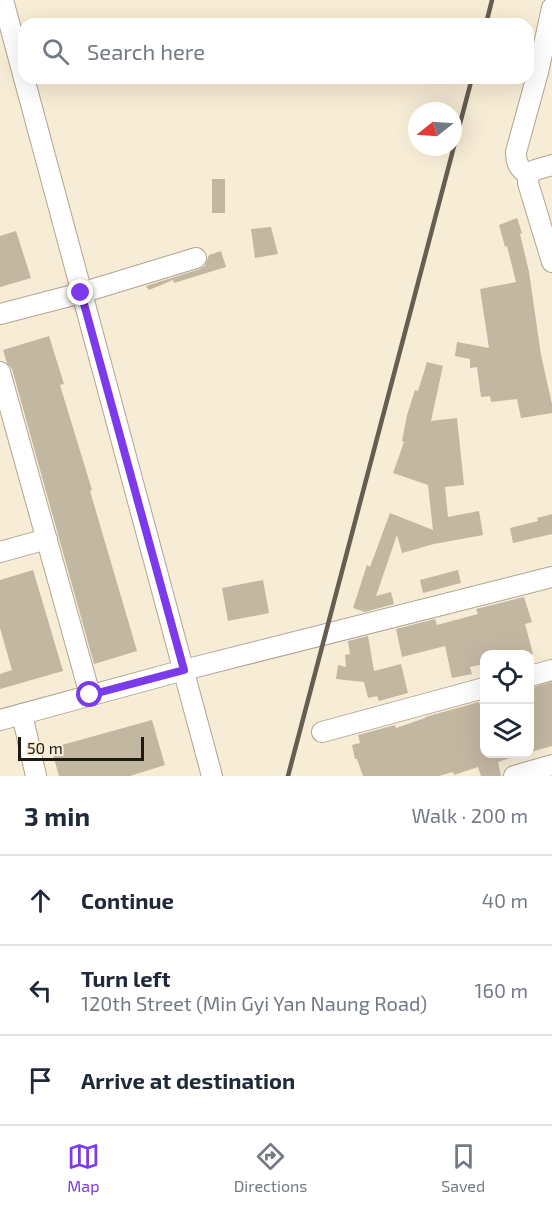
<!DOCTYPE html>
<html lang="en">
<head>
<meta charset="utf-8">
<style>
  :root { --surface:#fff; --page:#f2f2f3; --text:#1f2937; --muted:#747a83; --line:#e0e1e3; --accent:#7c3aed }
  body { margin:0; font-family:"Exo 2",sans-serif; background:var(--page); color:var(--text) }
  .controls { position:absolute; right:18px; bottom:18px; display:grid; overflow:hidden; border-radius:12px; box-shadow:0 6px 24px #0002 }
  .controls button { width:54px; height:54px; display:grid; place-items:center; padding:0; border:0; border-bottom:2px solid var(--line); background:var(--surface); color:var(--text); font:30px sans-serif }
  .compass { position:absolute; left:408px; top:102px; width:54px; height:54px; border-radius:50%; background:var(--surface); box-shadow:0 6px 24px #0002; rotate:253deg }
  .scale { position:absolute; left:18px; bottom:15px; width:126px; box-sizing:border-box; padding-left:6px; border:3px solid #1e1a12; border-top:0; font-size:16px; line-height:21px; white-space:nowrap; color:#1e1a12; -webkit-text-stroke:4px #f7ecd5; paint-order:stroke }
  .stop { position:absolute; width:18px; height:18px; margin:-14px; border:4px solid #7c3aed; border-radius:50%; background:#fff }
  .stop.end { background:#7c3aed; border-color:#fff; box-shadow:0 2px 6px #0008 }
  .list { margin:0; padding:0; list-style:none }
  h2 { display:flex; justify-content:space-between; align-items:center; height:78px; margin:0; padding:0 24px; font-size:26px }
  h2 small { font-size:20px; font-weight:400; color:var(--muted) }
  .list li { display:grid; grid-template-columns:39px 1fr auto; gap:18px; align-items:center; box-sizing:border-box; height:90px; padding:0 24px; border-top:2px solid var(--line) }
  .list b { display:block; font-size:22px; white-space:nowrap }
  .list p { margin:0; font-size:20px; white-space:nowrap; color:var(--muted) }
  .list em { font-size:20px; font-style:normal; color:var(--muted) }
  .icon { flex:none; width:33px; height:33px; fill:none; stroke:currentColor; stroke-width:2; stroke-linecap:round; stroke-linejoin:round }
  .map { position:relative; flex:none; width:552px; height:776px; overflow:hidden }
  .search { position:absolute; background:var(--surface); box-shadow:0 6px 24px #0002; left:18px; right:18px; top:18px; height:66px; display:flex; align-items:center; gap:15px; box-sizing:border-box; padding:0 21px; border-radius:18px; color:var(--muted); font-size:22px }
  .sheet { height:348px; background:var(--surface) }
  nav { display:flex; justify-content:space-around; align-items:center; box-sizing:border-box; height:84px; border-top:2px solid var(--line); background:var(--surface); font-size:16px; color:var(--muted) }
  nav a { display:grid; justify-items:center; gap:3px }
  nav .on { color:var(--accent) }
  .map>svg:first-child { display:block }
  .building { fill:#c2b7a1 }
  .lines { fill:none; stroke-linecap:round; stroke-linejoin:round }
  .minor-casing { stroke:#b0a590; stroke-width:22 }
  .minor { stroke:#fff; stroke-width:20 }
  .rail { stroke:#655e51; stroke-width:4.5 }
  .route { stroke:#7c3aed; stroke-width:8 }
</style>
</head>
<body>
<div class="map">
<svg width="552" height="776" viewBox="0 0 552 776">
  <rect width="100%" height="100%" fill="#f7ecd5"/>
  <g class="building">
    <rect x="212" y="179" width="13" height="34"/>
    <path d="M517,218L522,233L520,234L529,272L541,355L552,404V413L521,418L517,399L491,402L490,396L481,397L477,367L470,368V359L455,356L457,342L489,348L480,289L516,282L507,246L505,247L499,225Z"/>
    <path d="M271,227L278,254L255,258L251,229Z"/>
    <path d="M16,231L31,278L0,287V236Z"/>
    <path d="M221,251L226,267L174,283L173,280L149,290L146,286L200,269L205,266L209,255Z"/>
    <path d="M49,336L64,384L60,385L92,490L90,491L137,651L94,664L12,369L7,363L3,350Z"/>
    <path d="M427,362L443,366L431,421L457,418L464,485L445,487L448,517L479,511L483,535L434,544L402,553L397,535L376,596L391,592L394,604L365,612L353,608L367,565L370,567L390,513L433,530L428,485L393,473L404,442L402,441L407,415L415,390L418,391Z"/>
    <path d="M552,514V534L513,543L510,528L538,521L537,518Z"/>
    <path d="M33,570L63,671L0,689V674L12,670L0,628V580Z"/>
    <path d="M458,570L461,583L423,593L420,580Z"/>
    <path d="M263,580L269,613L228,621L222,588Z"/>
    <path d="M524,597L532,622L525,624L533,654H484V664L470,667L472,674L452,678L445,646L402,657L396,629L435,619L437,625L478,614L476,609Z"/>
    <path d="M368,636L374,671L401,664L408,693L379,701L377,696L368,698L364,682L336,679L338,665L346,667L345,655L350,654L348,641Z"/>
    <path d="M552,682V746L530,752V688Z"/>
    <path d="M479,702L484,720V753H513V757L498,762L501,776H481L478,767L454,775L453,772L439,776H363L357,759H355L352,745L360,743L358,735L395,725L396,728L425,718V717Z"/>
    <path d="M152,720L165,765L130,776H59L51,748Z"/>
  </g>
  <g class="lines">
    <g class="minor-casing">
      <g id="minor">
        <path d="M3,0L24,78"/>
        <path d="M24,78L212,776"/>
        <path d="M528,175C519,168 516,164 516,152L538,72L552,8"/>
        <path d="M528,175V183L552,262"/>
        <path d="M528,175L535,170L552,165"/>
        <path d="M0,314L81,293L196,258"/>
        <path d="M0,372L90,695"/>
        <path d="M0,552L47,539"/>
        <path d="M530,676L552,670"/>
        <path d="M22,714L36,776"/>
        <path d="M0,720L184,670L552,577"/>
        <path d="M322,732L484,688"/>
        <path d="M514,776L552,765"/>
      </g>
    </g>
    <use href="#minor" class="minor"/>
    <g class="rail">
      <path d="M486,24L492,0"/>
      <path d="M288,776L472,78"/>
    </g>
  </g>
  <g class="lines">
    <path class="route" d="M81,293L184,670L90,695"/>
  </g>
</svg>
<div class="controls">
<button><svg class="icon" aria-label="locate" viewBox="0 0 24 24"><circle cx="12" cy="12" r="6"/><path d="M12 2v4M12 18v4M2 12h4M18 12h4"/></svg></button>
<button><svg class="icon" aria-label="layers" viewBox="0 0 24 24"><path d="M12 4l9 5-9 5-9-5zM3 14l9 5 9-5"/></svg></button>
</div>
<svg class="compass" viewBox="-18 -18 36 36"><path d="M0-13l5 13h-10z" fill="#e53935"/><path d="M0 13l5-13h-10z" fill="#747a83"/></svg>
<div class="scale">50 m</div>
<div class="stop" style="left:90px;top:695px"></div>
<div class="stop end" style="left:81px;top:293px"></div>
<div class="search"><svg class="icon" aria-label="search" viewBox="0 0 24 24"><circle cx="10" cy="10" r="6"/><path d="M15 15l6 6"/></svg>Search here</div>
</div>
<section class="sheet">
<h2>3 min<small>Walk · 200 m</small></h2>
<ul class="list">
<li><svg class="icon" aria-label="ahead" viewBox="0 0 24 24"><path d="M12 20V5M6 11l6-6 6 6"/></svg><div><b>Continue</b></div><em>40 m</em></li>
<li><svg class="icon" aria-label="left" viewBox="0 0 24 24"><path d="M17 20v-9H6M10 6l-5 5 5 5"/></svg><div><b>Turn left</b><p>120th Street (Min Gyi Yan Naung Road)</p></div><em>160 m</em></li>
<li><svg class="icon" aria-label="arrive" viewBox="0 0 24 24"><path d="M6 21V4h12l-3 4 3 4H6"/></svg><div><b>Arrive at destination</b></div></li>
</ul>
</section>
<nav>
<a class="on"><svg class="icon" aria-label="map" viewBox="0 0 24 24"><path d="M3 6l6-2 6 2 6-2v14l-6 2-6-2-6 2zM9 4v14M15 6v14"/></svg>Map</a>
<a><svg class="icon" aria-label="directions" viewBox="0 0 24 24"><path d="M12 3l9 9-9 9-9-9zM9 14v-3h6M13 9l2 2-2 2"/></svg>Directions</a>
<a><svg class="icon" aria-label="saved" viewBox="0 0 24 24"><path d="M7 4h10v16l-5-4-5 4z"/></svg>Saved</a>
</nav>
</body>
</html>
